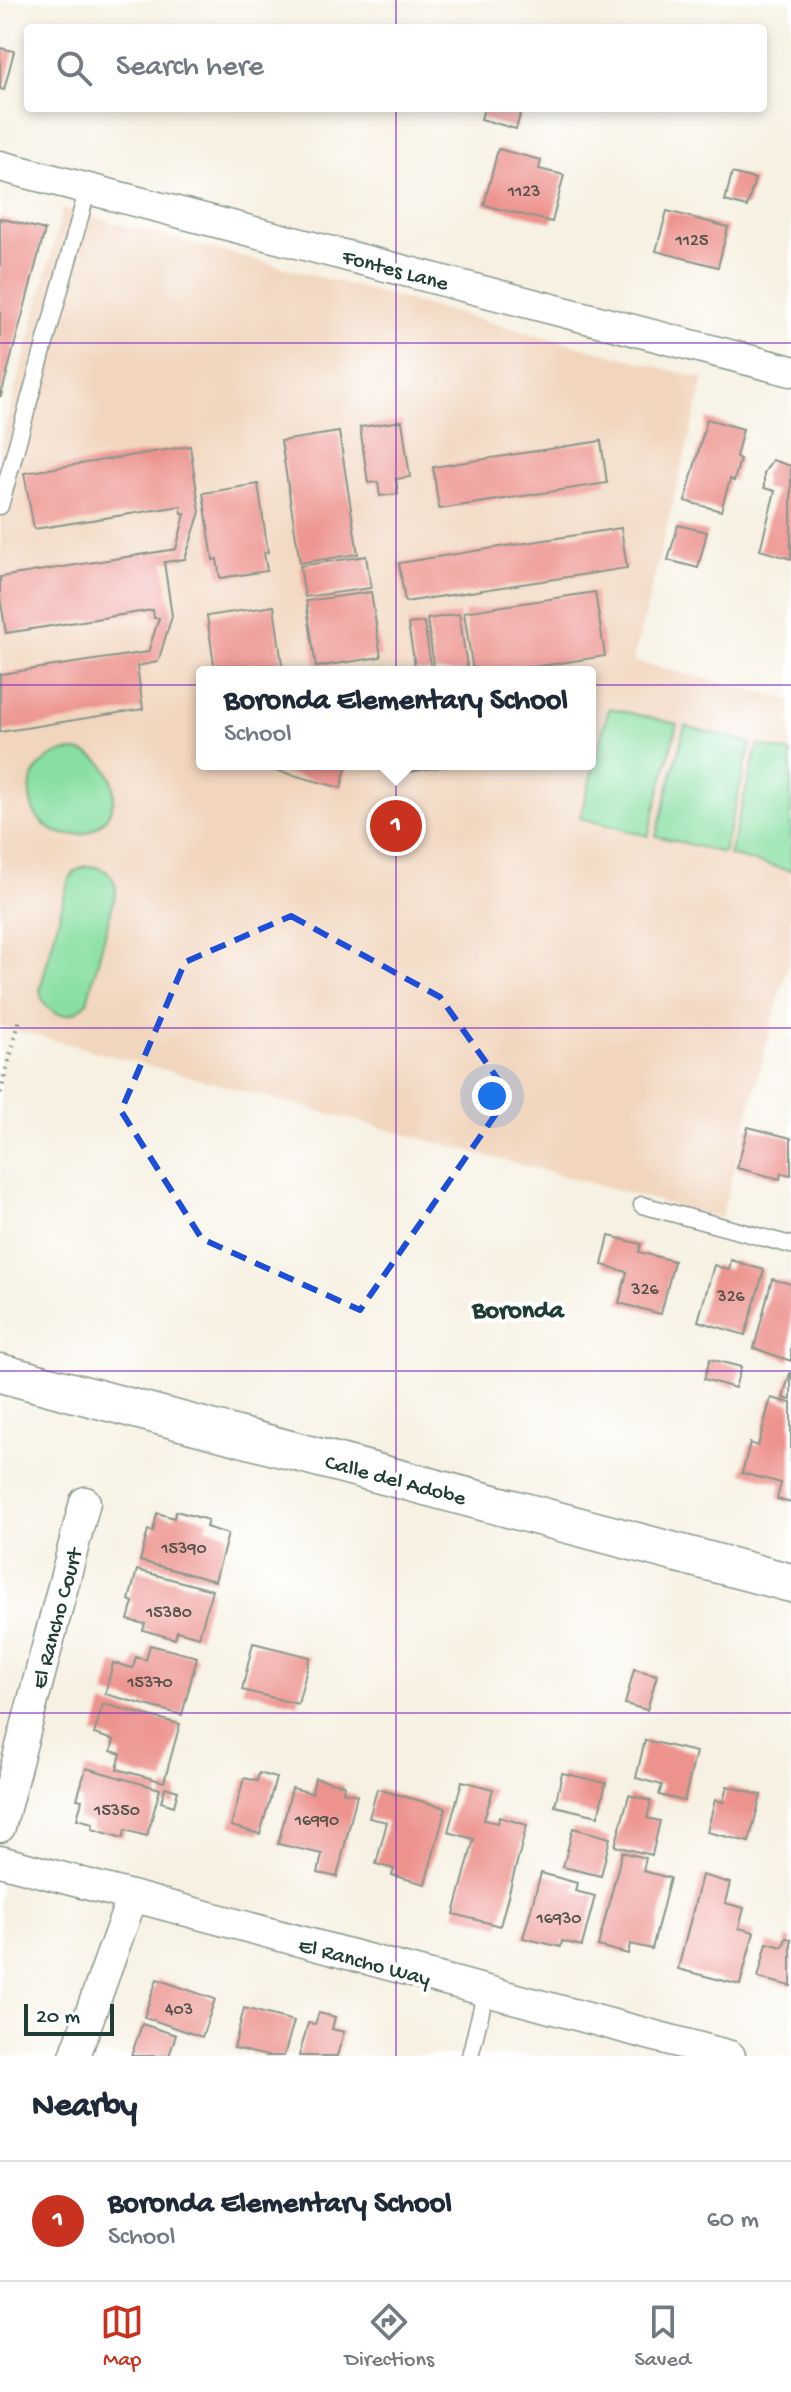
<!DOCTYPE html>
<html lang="en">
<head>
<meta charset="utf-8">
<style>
  :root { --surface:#fff; --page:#f6f6f7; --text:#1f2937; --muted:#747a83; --line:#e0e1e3; --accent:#c8321e }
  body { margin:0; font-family:"Gochi Hand",sans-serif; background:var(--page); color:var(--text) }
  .scale { position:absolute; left:24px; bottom:20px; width:90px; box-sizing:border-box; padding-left:8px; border:4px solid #1f3d34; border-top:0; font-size:22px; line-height:28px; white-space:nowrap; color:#1f3d34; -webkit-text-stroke:6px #fff; paint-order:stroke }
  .you { position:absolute; left:492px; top:1096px; width:28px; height:28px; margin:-20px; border:6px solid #fff; border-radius:50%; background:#1a73e8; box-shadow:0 0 0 12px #1a73e833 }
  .badge { display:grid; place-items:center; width:52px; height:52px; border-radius:50%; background:var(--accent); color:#fff; font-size:26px; font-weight:700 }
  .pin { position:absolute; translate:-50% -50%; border:4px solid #fff; box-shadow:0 2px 8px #0006 }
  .popup { position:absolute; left:196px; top:666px; width:400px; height:104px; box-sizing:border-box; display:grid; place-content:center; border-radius:8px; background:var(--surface); filter:drop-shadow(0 2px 6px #0005); font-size:26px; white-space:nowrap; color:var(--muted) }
  .popup b { font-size:30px; color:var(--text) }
  .popup::after { content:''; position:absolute; left:50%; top:100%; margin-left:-16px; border:16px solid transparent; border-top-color:var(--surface) }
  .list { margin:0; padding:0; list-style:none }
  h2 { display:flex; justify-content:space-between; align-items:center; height:104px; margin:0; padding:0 32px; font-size:34px }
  h2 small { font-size:26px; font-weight:400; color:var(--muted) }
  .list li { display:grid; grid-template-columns:52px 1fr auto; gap:24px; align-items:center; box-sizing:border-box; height:120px; padding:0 32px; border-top:2px solid var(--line) }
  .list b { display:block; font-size:30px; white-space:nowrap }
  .list p { margin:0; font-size:26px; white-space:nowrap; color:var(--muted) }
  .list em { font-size:26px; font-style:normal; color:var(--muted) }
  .icon { flex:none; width:44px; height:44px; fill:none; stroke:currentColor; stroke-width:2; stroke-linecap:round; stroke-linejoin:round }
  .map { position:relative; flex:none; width:791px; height:2056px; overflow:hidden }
  .search { position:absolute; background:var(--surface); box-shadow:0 4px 12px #0003; left:24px; right:24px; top:24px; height:88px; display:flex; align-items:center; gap:20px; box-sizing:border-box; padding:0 28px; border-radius:8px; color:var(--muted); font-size:30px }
  .sheet { height:224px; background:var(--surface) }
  nav { display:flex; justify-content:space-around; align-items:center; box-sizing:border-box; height:112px; border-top:2px solid var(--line); background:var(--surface); font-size:22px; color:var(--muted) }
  nav a { display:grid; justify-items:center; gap:4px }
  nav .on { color:var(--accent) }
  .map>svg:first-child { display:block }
  .built { fill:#f1d5bd; fill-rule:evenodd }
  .green { fill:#88dfa3; stroke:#548e6c; stroke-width:2 }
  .building { fill:#ed938e }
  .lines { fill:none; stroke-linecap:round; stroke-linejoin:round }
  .service-casing { stroke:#8a978b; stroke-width:19 }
  .minor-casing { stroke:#8a978b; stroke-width:33 }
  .tertiary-casing { stroke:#8a978b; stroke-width:41 }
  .path { stroke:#8a978b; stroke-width:5; stroke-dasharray:2 6; stroke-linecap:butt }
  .service { stroke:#fff; stroke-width:16 }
  .minor { stroke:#fff; stroke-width:30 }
  .tertiary { stroke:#fff; stroke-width:38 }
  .marked { fill:none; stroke:#1d4ed8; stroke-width:6; stroke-dasharray:16 10; stroke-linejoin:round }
  .grid { fill:none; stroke:#7b2cbf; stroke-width:2; stroke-opacity:0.55 }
  .labels { text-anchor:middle; stroke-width:8; stroke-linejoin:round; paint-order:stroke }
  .number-label { font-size:18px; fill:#52524a }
  .street-label { font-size:22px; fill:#1f3d34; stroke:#fff }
  .quarter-label { font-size:26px; font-weight:bold; fill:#1f3d34; stroke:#fff }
</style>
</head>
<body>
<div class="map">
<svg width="791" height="2056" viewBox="0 0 791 2056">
  <rect width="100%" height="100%" fill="#fff"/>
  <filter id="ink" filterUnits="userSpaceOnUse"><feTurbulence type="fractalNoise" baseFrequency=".0125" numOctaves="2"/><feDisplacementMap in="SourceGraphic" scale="16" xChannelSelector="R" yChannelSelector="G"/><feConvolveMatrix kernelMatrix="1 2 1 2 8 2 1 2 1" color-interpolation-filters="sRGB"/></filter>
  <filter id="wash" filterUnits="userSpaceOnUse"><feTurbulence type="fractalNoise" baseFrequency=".006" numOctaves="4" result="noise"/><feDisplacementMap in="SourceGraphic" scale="32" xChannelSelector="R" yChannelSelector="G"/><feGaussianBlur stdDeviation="1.8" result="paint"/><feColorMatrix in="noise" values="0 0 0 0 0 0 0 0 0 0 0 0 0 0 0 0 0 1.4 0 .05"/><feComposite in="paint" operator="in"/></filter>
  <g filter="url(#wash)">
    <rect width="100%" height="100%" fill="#f6f1e2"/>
    <path class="built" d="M63,209L704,379L633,661L791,700V952L721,1218L0,1026V447ZM202,672H590V764H202Z"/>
    <g class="green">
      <path d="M609,708L677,724L648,836L580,818Z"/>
      <path d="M685,726L751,743L723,853L656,836Z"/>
      <path d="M758,745L791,753V871L729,855Z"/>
      <circle cx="72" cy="793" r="42"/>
      <path d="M86,866C103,866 116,874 116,892L87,1002C71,1024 43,1016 40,990L69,879L76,871Z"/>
    </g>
    <g id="blocks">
      <g class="building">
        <path d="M0,48L14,51L4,90L0,89Z"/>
        <path d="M484,108H522L516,129L481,119Z"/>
        <path d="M498,149L541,160L539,169L564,175L552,222L484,205Z"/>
        <path d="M732,173L755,179L747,207L725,201Z"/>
        <path d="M667,211L728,227L718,267L656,251Z"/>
        <path d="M0,218L45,230L1,396H0Z"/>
        <path d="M707,419L743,429L736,457L740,459L734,481L730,479L721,511L685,501Z"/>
        <path d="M402,421L410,477L396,479L398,494L380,496L378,482L368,483L360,427Z"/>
        <path d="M339,432L358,554L300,563L281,441Z"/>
        <path d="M601,441L607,483L439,509L433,467Z"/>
        <path d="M190,446L200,512L185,559L164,562L172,616L158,662L137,666L143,709L0,732V674L148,652L159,618H154L153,610L6,633L0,597V577L176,549L185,514H182L181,506L34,529L24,473Z"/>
        <path d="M772,460L791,466V559L760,550L775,491L764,488V473Z"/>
        <path d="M258,484L268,552L264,553L267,571L220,578L217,559L213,560L203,493Z"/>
        <path d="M678,525L707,532L698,568L668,560Z"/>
        <path d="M621,528L627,568L405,602L399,563Z"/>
        <path d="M366,556L371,588L305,597L300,566Z"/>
        <path d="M371,592L381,657L316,667L306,601Z"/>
        <path d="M595,592L605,656L503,672H473L464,612Z"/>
        <path d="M274,606L283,672H215L207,616Z"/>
        <path d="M459,614L468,672H435L427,619Z"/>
        <path d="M424,622L432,672H416L408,624Z"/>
        <path d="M253,764H347L341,788Z"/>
        <path d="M393,764H449V766L394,774Z"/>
        <path d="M748,1127L791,1138V1175L781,1173L780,1179L737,1168Z"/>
        <path d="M609,1236L641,1244L639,1252L674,1261L661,1314L619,1303L627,1272L602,1265Z"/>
        <path d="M731,1260L764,1270L745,1335L698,1321L714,1265L729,1270Z"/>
        <path d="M772,1279L791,1284V1361L754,1348Z"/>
        <path d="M710,1359L741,1367L735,1388L704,1379Z"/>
        <path d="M790,1373H791V1400L783,1398Z"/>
        <path d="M771,1398L791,1403V1503L777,1499L781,1483L742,1473L750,1443L758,1446Z"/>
        <path d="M176,1511L208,1520L206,1527L228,1534L215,1581L140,1561L148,1530L153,1532L157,1513L174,1518Z"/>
        <path d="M137,1570L212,1590L199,1637L177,1631L175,1639L143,1630L145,1624L128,1620L133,1602L129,1600Z"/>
        <path d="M253,1643L310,1657L298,1704L242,1690Z"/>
        <path d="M150,1645L197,1657L182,1715L105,1694L113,1663L133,1668L136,1657L146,1660Z"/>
        <path d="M634,1669L657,1675L647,1710L625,1704Z"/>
        <path d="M103,1704L180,1724L164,1782L117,1769L121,1754L111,1751L114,1740L94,1734Z"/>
        <path d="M645,1740L696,1752L684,1801L659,1795L662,1785L636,1778Z"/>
        <path d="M86,1768L160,1789L147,1836L125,1830L123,1838L92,1829L93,1823L77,1819L82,1800L77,1799Z"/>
        <path d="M259,1773L276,1778L260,1834L231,1826L244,1778L257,1781Z"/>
        <path d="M562,1773L606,1783L598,1816L555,1806Z"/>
        <path d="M315,1778L344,1785L343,1792L357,1795L337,1877L318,1873L322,1854L278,1844L292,1788L312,1793Z"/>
        <path d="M462,1781L493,1789L484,1820L498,1823L499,1817L527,1825L500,1926L454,1914L474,1839L448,1832Z"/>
        <path d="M727,1786L761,1795L749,1842L707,1832L715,1800L723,1802Z"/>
        <path d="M165,1787L178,1791L174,1806L161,1802Z"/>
        <path d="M377,1789L446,1808L425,1884L392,1875L394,1869L376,1864L387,1822L369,1818Z"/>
        <path d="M629,1795L651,1801L647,1818L660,1821L652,1855L615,1846Z"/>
        <path d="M573,1828L610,1838L601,1876L563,1867Z"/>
        <path d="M622,1852L646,1858L643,1871L670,1878L652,1949L630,1944L628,1954L598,1946Z"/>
        <path d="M541,1873L577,1883L575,1891L595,1896L582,1946L562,1941L561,1947L523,1938Z"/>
        <path d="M702,1875L730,1883L725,1903L744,1908L739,1928L754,1932L740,1985L678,1969Z"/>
        <path d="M786,1938L791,1939V1986L758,1978L767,1943L783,1947Z"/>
        <path d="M157,1979L215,1999L202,2037L144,2017Z"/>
        <path d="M244,2008L294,2021L284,2056H267L234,2048Z"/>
        <path d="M319,2013L335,2017L332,2029L344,2032L337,2056H299L308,2023L315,2024Z"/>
        <path d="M142,2024L176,2035L169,2056H131Z"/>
      </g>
    </g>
  </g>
  <g filter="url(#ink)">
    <use href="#blocks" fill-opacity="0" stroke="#8a978b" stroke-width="2"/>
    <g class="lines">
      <g class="service-casing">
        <g id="service">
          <path d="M0,506L88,188"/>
          <path d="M642,1205L791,1245"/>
          <path d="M470,2056L486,1991"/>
        </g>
      </g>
      <g class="minor-casing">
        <g id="minor">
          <path d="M0,166L791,371"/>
          <path d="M0,1827L85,1502"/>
          <path d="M0,1861L730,2056"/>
          <path d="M75,2056L132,1898"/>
        </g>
      </g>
      <g class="tertiary-casing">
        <path id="tertiary" d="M0,1373L791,1583"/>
      </g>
      <path class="path" d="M0,1093L19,1021"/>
      <use href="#service" class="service"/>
      <use href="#minor" class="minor"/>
      <use href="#tertiary" class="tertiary"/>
    </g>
  </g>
  <path class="marked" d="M291,916L440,997L509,1095L360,1310L202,1239L121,1111L185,962Z"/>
  <path class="grid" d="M396,0V28M396,108V2056M0,343H791M0,685H791M0,1028H791M0,1371H791M0,1713H791"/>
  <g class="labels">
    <g class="number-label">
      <text x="524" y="196">1123</text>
      <text x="692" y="245">1125</text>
      <text x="645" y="1294">326</text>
      <text x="731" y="1301">326</text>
      <text x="184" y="1553">15390</text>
      <text x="169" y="1617">15380</text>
      <text x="150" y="1687">15370</text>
      <text x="117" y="1815">15350</text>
      <text x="317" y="1825">16990</text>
      <text x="559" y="1923">16930</text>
      <text x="179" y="2014">403</text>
    </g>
    <g class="street-label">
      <text transform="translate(396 268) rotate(15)" y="8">Fontes Lane</text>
      <text transform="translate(396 1478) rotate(15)" y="8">Calle del Adobe</text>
      <text transform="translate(55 1618) rotate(-75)" y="8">El Rancho Court</text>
      <text transform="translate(365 1960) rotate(15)" y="8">El Rancho Way</text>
    </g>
    <g class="quarter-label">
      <text x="518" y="1317">Boronda</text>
    </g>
  </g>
</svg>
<div class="scale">20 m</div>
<div class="you"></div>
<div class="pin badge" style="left:396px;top:826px">1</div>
<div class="popup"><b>Boronda Elementary School</b>School</div>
<div class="search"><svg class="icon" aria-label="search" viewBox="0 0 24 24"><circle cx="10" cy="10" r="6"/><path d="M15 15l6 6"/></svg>Search here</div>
</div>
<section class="sheet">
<h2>Nearby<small></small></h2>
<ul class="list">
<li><span class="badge">1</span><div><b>Boronda Elementary School</b><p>School</p></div><em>60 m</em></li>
</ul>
</section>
<nav>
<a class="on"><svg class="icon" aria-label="map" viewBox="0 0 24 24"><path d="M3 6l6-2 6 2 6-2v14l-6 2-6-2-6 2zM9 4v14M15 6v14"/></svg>Map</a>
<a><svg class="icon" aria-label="directions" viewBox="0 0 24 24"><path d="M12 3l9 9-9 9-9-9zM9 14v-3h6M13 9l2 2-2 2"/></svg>Directions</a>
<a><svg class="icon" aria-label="saved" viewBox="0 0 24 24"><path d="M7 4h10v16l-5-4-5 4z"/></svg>Saved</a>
</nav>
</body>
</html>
